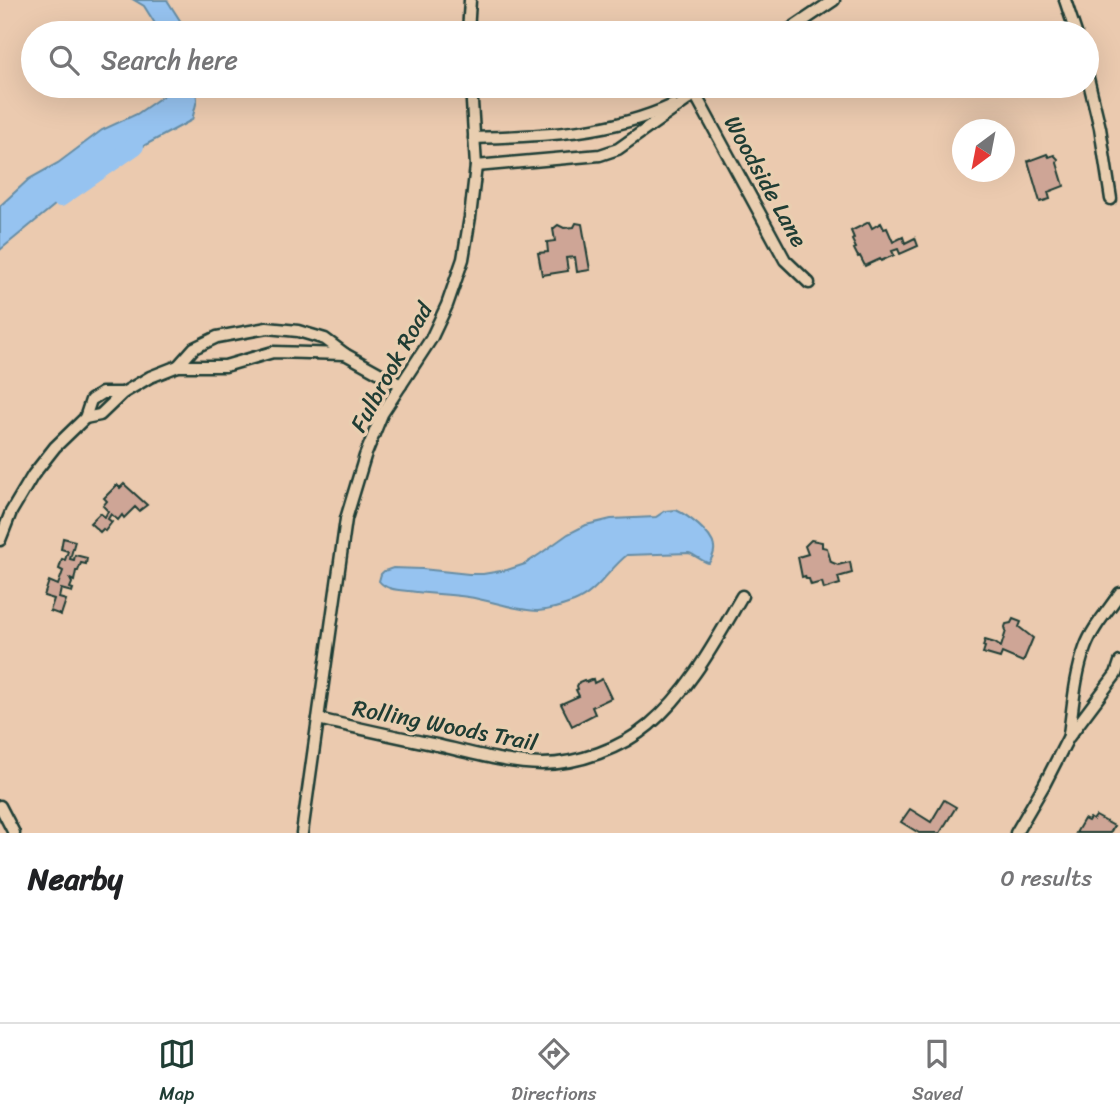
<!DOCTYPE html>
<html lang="en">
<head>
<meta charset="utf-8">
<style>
  :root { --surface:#fff; --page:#f2f2f2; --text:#202124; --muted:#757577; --line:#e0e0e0; --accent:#1f3d34 }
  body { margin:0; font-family:Sriracha,sans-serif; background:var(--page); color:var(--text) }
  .compass { position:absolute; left:952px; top:119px; width:63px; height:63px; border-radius:50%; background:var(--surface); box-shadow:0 7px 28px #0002; rotate:212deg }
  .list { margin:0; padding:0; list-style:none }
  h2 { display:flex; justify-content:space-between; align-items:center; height:91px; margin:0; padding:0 28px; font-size:30px }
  h2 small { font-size:23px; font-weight:400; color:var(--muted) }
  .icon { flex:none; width:38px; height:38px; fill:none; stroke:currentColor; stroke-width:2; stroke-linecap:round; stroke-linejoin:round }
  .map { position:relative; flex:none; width:1120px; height:833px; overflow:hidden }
  .search { position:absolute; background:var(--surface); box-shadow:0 7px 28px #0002; left:21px; right:21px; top:21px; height:77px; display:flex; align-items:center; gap:18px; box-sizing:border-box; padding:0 24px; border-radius:38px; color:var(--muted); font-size:26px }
  .sheet { height:189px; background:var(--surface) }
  nav { display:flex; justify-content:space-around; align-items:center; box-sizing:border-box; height:98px; border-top:2px solid var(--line); background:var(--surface); font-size:19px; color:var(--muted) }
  nav a { display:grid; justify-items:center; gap:4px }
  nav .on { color:var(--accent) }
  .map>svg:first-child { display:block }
  .water { fill:#96c3f0; stroke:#668da5; stroke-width:2 }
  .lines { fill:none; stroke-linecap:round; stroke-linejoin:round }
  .river { stroke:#96c3f0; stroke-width:18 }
  .building { fill:#cea596; stroke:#1f3d34; stroke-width:2 }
  .minor-casing { stroke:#1f3d34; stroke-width:15 }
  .minor { stroke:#e9ceb0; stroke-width:10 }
  .labels { text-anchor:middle; stroke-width:7; stroke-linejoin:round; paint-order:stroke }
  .street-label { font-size:23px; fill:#1f3d34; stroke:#e9ceb0 }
</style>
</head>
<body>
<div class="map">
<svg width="1120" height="833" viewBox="0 0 1120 833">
  <rect width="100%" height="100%" fill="#ebcaaf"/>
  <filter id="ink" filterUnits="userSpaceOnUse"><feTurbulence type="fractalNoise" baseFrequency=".0143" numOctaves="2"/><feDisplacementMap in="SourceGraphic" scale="14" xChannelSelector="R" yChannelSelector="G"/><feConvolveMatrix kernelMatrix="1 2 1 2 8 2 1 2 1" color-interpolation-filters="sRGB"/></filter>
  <g filter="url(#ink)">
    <g class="water">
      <path d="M134,0H167L188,33H161L144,6Z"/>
      <path d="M170,86H196L197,100L192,120L121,158L105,164L0,250V206L29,179L58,163L102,130L137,114L170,91Z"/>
      <path d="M676,510C687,515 712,533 714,547C715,553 712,558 709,563C704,563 697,556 689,553L627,555C609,569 597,593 574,602C563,606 550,610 538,611C518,611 489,600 468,597C448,594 428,594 409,591C398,590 386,590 379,581L381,574L384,571L393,568L422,569L469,574H483L507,570L525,564L540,554L568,534L586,525L611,519L656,517L665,511Z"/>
    </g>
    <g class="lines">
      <path class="river" d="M60,198L135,146"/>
    </g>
    <g class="building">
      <path d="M1047,154L1049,157L1054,155L1058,159L1057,163L1064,186L1048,192L1050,199L1040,202L1028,161Z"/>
      <path d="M869,222L872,228L881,223L884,229L887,228L893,242L903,237L905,243L915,238L918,246L900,254L898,249L892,251L894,255L881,261L880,259L865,266L860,256L858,257L854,249L856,248L852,240L854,238L851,231Z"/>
      <path d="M576,223L582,224L590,270L577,272L575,257L566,258L568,271L542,275L538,253L548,252L547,242L555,241L553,229L558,225L564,228L574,227Z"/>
      <path d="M124,484L147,505L139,511L135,507L124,518L122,515L118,520L111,514L108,519L112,522L105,531L103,529L100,532L90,523L100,513L105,517L108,511L103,506L107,501L104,498L117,485L120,488Z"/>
      <path d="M63,538L75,541L70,559L74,560L75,555L87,558L86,564L81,563L78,571H76L74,581L70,579L72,583L70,588L73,589L72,592L61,589L59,598L66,600L61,615L50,611L54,599L44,596L49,581L58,585L63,571L59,569L62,559L65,560L68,551L61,549Z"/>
      <path d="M811,540L822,542V547L827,548L831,562L838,565L850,562L852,573L838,577L840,584L824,589L822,582L811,585L809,579H806L805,576L802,577L798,557L808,554L805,546Z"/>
      <path d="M1013,619L1021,622L1019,627L1033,638L1023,662L1002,653L1000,658L983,653L985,647L983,646L985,640L995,643L1001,647L1006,631L1005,627L1006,624L1011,623Z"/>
      <path d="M593,679L594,683L602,679L611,698L592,707L595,714L572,726L561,704L579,696L576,690L578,689L577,686L579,682L584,680L586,682Z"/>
      <path d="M944,800L956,807L940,833H919L901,822L910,809L931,822Z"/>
      <path d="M1096,816L1114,826L1110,833H1076L1084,819L1088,821L1090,818L1093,820Z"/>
    </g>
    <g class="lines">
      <g class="minor-casing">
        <g id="minor">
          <path d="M1065,0L1076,33"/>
          <path d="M468,33L470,0"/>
          <path d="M785,33L834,0"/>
          <path d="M1087,74L1100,128L1111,199"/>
          <path d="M695,94L785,260L809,283"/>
          <path d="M474,138C541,136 611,134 673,105"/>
          <path d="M476,166L600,155L618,149L707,86"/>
          <path d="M178,366L194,348L217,337L267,328L298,331L325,339L345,354L401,385"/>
          <path d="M85,418L100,415L123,393L150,377L178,366H225L273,352L345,354"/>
          <path d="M0,540L11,512L33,475L55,447L85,418L91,400L102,393H123"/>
          <path d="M318,719C358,728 397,737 437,745C471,753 506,763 542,764C578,764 622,748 649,725C690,690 715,642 742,596"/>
          <path d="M1069,734C1073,706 1075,675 1085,648C1092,628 1108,611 1120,593"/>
          <path d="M0,806L14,833"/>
          <path d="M302,833L346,519L365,456L382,414L431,339L447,305L463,259L470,217L476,166L471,86"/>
          <path d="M1016,833L1044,785L1068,738L1116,674L1120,662"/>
        </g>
      </g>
      <use href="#minor" class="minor"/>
    </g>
  </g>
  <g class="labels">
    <g class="street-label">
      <text transform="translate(766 181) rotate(61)" y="8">Woodside Lane</text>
      <text transform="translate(391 367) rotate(-61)" y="8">Fulbrook Road</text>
      <text transform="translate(445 725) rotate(11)" y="8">Rolling Woods Trail</text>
    </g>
  </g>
</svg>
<svg class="compass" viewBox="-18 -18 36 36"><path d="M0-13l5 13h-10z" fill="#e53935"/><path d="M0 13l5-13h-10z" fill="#757577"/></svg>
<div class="search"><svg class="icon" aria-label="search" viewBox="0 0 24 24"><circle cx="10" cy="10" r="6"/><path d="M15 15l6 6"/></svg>Search here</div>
</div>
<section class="sheet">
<h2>Nearby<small>0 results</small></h2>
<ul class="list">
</ul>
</section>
<nav>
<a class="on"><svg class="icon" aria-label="map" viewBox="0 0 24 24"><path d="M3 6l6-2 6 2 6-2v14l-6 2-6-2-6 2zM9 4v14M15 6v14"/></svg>Map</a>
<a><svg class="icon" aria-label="directions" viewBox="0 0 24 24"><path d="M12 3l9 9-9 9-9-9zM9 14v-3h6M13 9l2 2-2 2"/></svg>Directions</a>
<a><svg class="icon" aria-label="saved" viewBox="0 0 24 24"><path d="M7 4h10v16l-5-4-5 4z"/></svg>Saved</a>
</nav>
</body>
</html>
